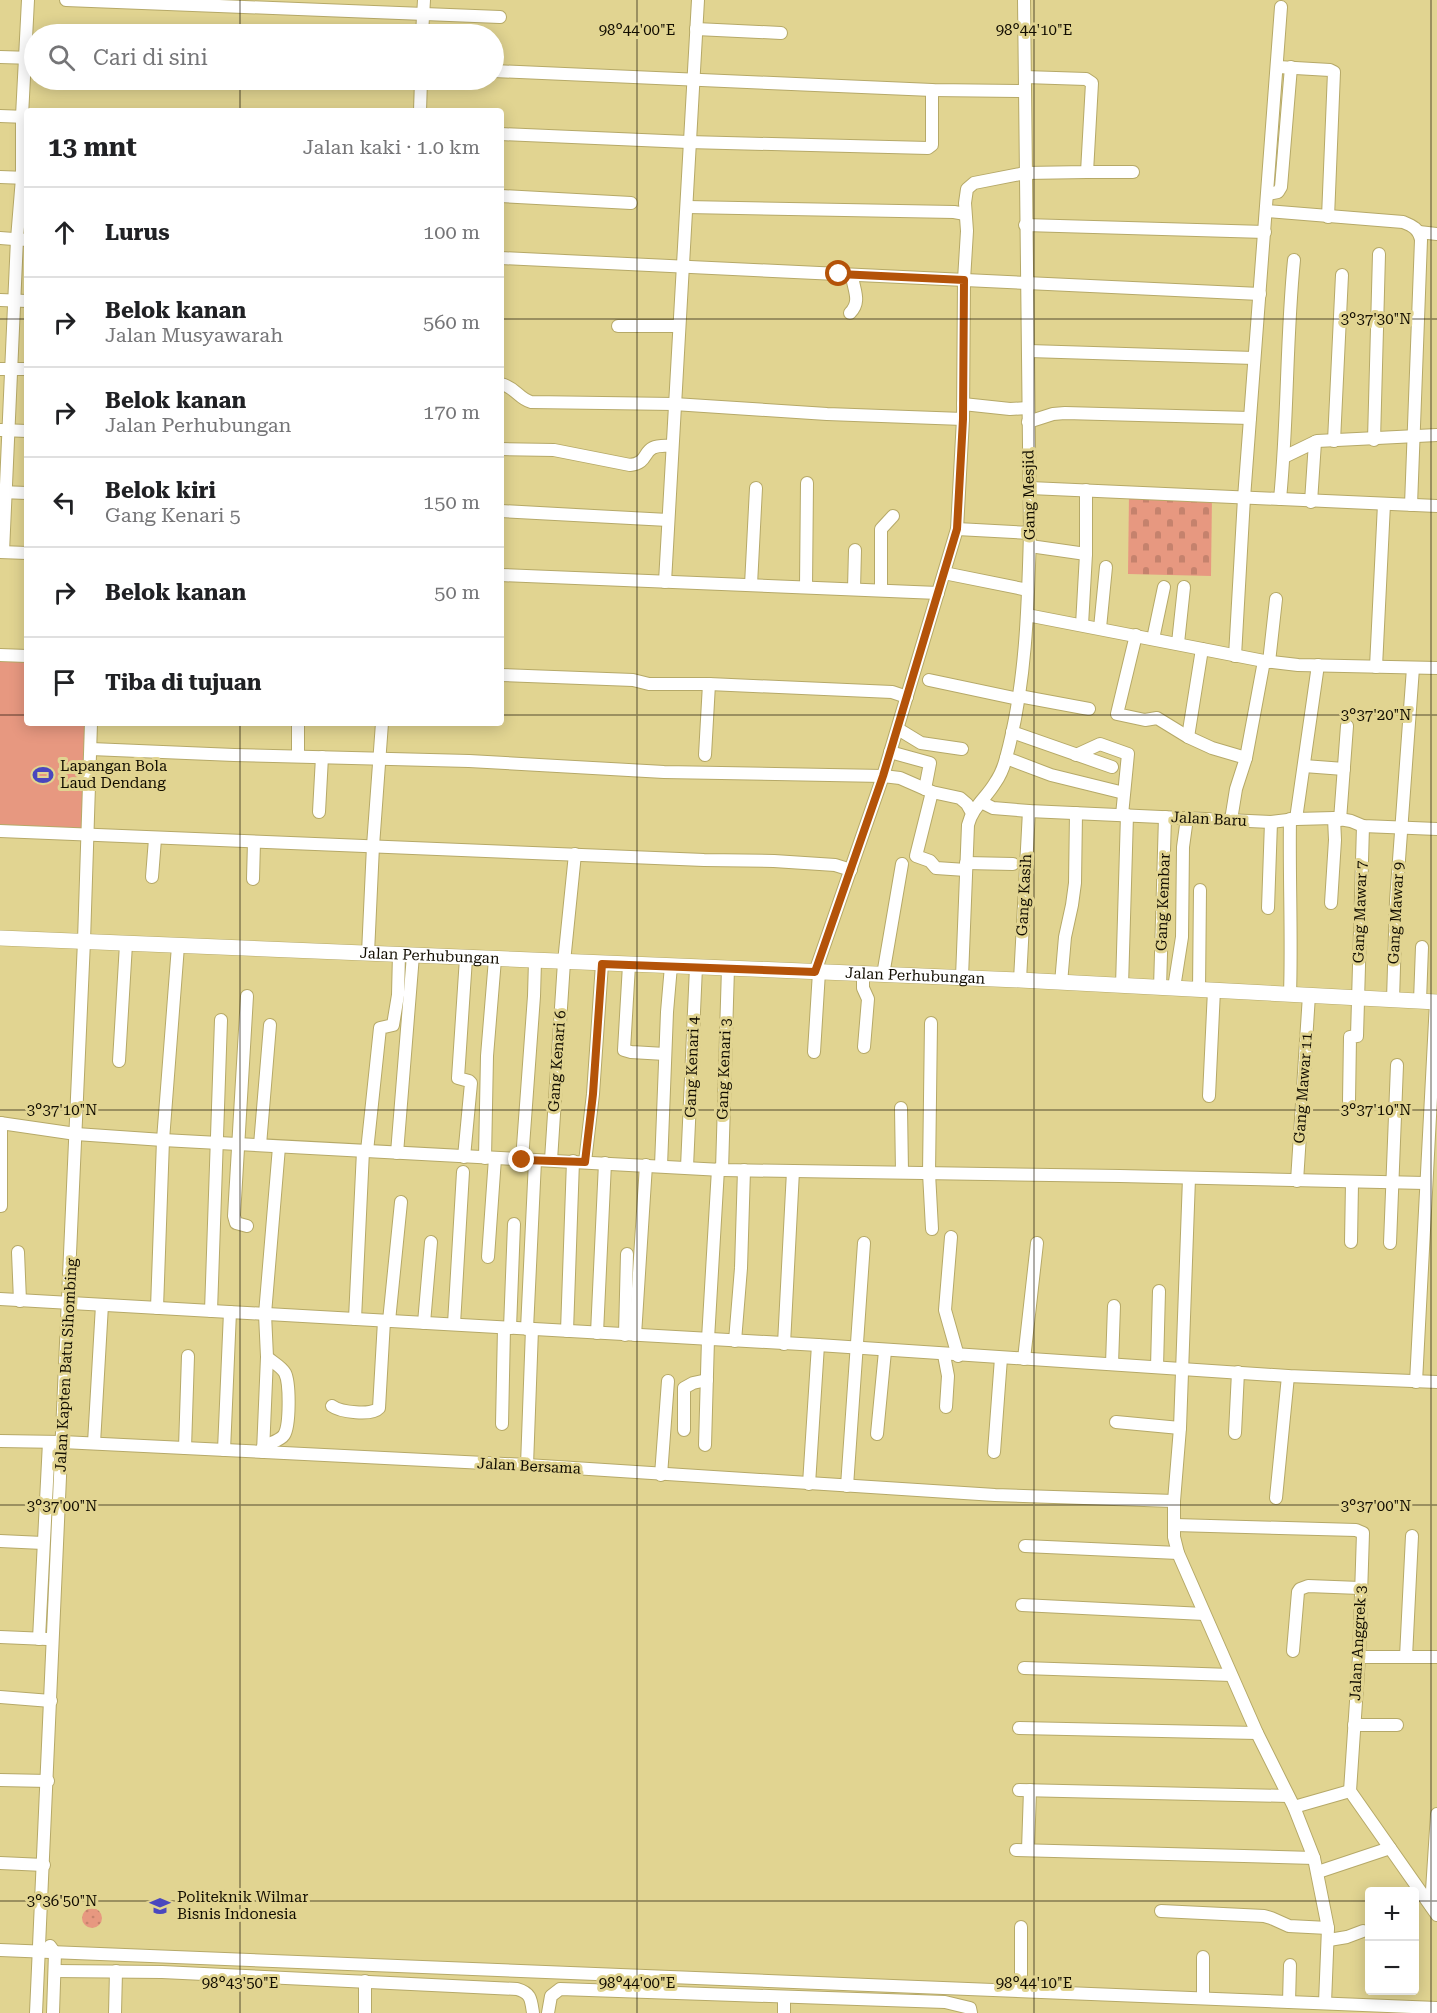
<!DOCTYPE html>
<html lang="id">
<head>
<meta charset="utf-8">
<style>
  :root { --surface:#fff; --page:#f2f2f2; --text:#202124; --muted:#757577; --line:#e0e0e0 }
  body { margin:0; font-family:"Roboto Serif",serif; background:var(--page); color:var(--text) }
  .controls { position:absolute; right:18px; bottom:18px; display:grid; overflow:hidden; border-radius:6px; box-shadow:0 3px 15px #0003 }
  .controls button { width:54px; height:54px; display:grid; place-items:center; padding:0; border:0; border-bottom:2px solid var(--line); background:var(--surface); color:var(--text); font:30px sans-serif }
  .stop { position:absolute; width:18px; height:18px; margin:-14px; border:4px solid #b45309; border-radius:50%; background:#fff }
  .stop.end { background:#b45309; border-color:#fff; box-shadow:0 2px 6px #0008 }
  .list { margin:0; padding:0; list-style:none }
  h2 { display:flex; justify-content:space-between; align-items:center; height:78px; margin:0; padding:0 24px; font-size:26px }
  h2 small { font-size:20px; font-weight:400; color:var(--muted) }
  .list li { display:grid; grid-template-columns:39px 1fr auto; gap:18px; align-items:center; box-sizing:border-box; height:90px; padding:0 24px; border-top:2px solid var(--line) }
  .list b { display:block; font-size:22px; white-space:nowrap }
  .list p { margin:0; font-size:20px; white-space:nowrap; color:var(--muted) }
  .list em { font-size:20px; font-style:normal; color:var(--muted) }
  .icon { flex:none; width:33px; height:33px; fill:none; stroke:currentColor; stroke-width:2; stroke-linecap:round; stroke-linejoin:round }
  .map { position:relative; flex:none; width:1437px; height:2013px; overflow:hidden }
  .search { position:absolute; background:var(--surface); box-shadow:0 3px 15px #0003; left:24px; top:24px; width:480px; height:66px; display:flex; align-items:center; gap:15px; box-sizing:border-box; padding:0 21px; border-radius:33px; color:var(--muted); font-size:22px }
  .panel { position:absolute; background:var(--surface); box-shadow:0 3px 15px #0003; left:24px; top:108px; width:480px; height:618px; border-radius:6px }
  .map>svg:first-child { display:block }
  .grass { fill:url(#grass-dots) }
  .cemetery { fill:url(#cemetery-stones) }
  .pitch { fill:#e79880 }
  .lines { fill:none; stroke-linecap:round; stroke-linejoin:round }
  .minor-casing { stroke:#b6a968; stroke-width:14 }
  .major-casing { stroke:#b6a968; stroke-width:16 }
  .minor { stroke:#fff; stroke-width:12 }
  .major { stroke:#fff; stroke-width:15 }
  .route { stroke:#b45309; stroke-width:8 }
  .ticks { fill:none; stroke:#120d00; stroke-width:1.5; stroke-opacity:0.45 }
  .labels { text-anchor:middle; stroke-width:6; stroke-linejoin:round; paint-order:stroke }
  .street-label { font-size:15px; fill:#120d00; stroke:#e1d491 }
  .poi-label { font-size:15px; fill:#120d00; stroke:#e1d491; text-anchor:start }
  .ticks-label { font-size:15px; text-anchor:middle; fill:#120d00; stroke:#e1d491; stroke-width:6; stroke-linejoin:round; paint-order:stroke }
</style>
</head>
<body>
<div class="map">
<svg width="1437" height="2013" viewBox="0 0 1437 2013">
  <defs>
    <pattern id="grass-dots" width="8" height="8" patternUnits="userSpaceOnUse" patternTransform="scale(1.5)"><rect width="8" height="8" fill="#e79880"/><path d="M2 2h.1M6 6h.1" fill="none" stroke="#c5826d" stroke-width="1.8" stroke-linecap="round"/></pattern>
    <pattern id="cemetery-stones" width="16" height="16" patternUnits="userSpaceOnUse" patternTransform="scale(1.5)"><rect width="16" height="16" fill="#e79880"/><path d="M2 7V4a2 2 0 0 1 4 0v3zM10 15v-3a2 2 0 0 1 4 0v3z" fill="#c5826d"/></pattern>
  </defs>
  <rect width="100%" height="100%" fill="#e1d491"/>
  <circle class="grass" cx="92" cy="1918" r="10"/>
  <path class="cemetery" d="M1129,495L1212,496L1211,576L1128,574Z"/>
  <path class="pitch" d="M0,658L27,659V723H86L84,830L0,828Z"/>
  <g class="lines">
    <g class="minor-casing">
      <g id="minor">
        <path d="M66,0L500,17"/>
        <path d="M696,29L781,33"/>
        <path d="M422,34L424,0"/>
        <path d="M0,57L34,58"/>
        <path d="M1278,67L1330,70L1334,72L1328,217"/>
        <path d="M494,71L932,90L1025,91"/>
        <path d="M420,111L421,80"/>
        <path d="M0,116L27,117"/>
        <path d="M501,134L688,142L928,148L932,145V90"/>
        <path d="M1087,172H1133"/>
        <path d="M0,177L27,178"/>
        <path d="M1268,194L1278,192L1281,187L1291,67"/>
        <path d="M501,196L631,203"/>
        <path d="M687,207L954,212L965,214"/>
        <path d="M1266,211L1403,222C1413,226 1419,229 1421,240L1411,505"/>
        <path d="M1025,225L1265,232"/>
        <path d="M1419,232L1437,234"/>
        <path d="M0,238L27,240"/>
        <path d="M501,258L1260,294"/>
        <path d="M0,300L27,301"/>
        <path d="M850,313C862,301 853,289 852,275"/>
        <path d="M618,326H679"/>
        <path d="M1029,351L1254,358"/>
        <path d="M0,369H27"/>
        <path d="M501,384C515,387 519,399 531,402L674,404L827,414L963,419"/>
        <path d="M963,404L1010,409L1028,408"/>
        <path d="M1028,422L1053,414L1065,413L1250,418"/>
        <path d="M1,430L27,431"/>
        <path d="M1374,440L1379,254"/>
        <path d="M1334,441L1342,275"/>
        <path d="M501,449L554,450L630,465C654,462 637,443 672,446"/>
        <path d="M1284,457L1317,441L1437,435"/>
        <path d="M1030,488L1437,506"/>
        <path d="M0,492L27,493"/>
        <path d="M1280,499C1288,419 1286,339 1294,260"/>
        <path d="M1311,502L1315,442"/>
        <path d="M501,511L668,520"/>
        <path d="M957,529L1030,533"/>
        <path d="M1030,546L1086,554"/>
        <path d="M0,552L27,553"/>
        <path d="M3,552L17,239L22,178V116L28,0"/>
        <path d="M944,573L1028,590"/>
        <path d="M501,575L938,593"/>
        <path d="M665,582L698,0"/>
        <path d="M751,585L756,488"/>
        <path d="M806,587L807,483"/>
        <path d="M854,589L855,550"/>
        <path d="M881,590V529L893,516"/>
        <path d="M1027,615L1264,661L1298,665L1437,668"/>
        <path d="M1082,625L1086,554V490"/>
        <path d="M1100,628L1106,567"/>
        <path d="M1136,635L1117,714L1145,720L1157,718L1188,737L1212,748L1246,758"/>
        <path d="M1153,639L1164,587"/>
        <path d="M1178,643L1184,587"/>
        <path d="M0,655L27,656"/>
        <path d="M1235,656L1244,498L1281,7"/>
        <path d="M1269,662L1276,599"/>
        <path d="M1376,667L1384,504"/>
        <path d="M501,675L633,680L649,684H709L892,692L907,697"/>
        <path d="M929,680L1018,699"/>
        <path d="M1019,696L1089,709"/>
        <path d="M298,723V756"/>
        <path d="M898,729L921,743L962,749"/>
        <path d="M1012,732L1112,767"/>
        <path d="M1188,737L1202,649"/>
        <path d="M91,749L234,755L469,761L664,772L883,776L900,778L932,792L960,798L967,804L972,813"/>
        <path d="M890,752L930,763L925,789"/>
        <path d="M705,755L709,684"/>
        <path d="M1076,755L1100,744L1128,754L1122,815"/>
        <path d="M1006,758L1051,775L1124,793"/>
        <path d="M1304,766L1344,769"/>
        <path d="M932,792L916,856L930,861L936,868L966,870"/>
        <path d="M981,802L993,808L1029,811L1271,822L1296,819L1334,818L1351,821L1363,826L1437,829"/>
        <path d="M319,812L322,757"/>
        <path d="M1296,819L1318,665"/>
        <path d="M1231,820L1236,789L1246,758L1264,661"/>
        <path d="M1340,820L1347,726"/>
        <path d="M0,831L704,860L774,861L835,865L851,870"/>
        <path d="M966,863L1013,864"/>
        <path d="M152,877L155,839"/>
        <path d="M253,879L254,842"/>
        <path d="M1331,903L1335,840L1334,818"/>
        <path d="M1268,908L1271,822"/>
        <path d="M368,953L373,846L382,723"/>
        <path d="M629,965L624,1050L631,1052L665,1054"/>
        <path d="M815,972L883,776L957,529L963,419L964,280L967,231L965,203L967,189L974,183L1025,173L1087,172L1092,83L1086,79L1025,77"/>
        <path d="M863,975V988L868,999L864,1047"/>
        <path d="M883,975L902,864"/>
        <path d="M962,977L968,825C972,808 986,798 995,783C1000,776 1004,766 1006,758C1026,685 1028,608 1030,533L1024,0"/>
        <path d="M1020,980L1029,811"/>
        <path d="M1061,983L1065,937L1072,905L1075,883L1076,813"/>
        <path d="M1122,986L1127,815"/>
        <path d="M1160,988L1165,817"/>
        <path d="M1174,988L1182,937L1183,847L1187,818"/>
        <path d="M1199,990L1200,890"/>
        <path d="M1290,994C1292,936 1289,878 1290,819"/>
        <path d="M1393,1000L1396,901L1413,668"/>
        <path d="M1420,1001L1422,947"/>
        <path d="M931,1023L929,1173L932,1229"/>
        <path d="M814,1052L819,972"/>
        <path d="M119,1061L126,944"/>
        <path d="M1209,1096L1214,990"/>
        <path d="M1349,1101L1350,1037L1357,1036L1363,826"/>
        <path d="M901,1108L902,1172"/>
        <path d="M0,1123L76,1134L163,1140L722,1170L1120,1176L1425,1183"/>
        <path d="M260,1145L270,1025"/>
        <path d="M367,1151L380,1028L393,1025L398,995L399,954"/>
        <path d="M397,1153L413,955"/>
        <path d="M464,1157L471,1083L469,1081L458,1078L466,958"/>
        <path d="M485,1158L487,1056L495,959"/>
        <path d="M522,1160L534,996L535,961"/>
        <path d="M551,1160L564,962L575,854"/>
        <path d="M585,1162L593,1094L602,964"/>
        <path d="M661,1166L667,1012L671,966"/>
        <path d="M687,1167L696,967"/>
        <path d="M722,1170L728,968"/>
        <path d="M1189,1178L1180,1428L1174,1501V1537L1178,1553L1257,1733L1294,1807L1314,1858L1328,1928L1325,2003"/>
        <path d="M1297,1181L1309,995"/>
        <path d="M1,1206V1123"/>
        <path d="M247,1226L236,1223L234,1216L247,996"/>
        <path d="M951,1237L945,1310L958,1356"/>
        <path d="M1351,1242L1352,1183"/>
        <path d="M1390,1243L1397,1065"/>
        <path d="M18,1252L20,1301"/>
        <path d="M488,1257L495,1158"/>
        <path d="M0,1299L818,1345L1288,1376L1437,1382"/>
        <path d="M157,1308L163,1140L178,946"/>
        <path d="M211,1311L221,1020"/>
        <path d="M355,1319L363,1151"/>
        <path d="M389,1321L401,1202"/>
        <path d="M424,1323L431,1242"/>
        <path d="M454,1324L463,1172"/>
        <path d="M510,1328L514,1224"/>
        <path d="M527,1329L535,1161"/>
        <path d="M567,1331L573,1161"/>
        <path d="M597,1333L605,1163"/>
        <path d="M625,1335L627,1254"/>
        <path d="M635,1335L646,1165"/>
        <path d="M735,1341L741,1268L744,1170"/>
        <path d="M784,1344L793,1171"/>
        <path d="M944,1355L948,1376L946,1407"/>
        <path d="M1024,1359L1037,1243"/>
        <path d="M1112,1364L1114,1306"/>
        <path d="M1157,1367L1159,1291"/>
        <path d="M1416,1382L1436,1002"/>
        <path d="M332,1406C340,1412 372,1416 379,1408L384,1321"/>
        <path d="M1116,1422L1180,1428"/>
        <path d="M502,1424L504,1328"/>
        <path d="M684,1430V1388L693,1383L707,1380"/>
        <path d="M1235,1433L1238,1372"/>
        <path d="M877,1434L885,1351"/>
        <path d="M0,1441L62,1442L527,1465L995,1495L1174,1501"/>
        <path d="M94,1443L102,1305"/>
        <path d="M705,1445L708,1339L718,1169"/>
        <path d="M263,1447C269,1443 280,1441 284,1435C290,1426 290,1383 285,1373C281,1366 272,1362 267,1357L265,1314L279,1147"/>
        <path d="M185,1448L188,1356"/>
        <path d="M224,1450L230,1312"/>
        <path d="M263,1452L267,1357"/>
        <path d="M994,1452L1001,1358"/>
        <path d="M527,1465L532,1329"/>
        <path d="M661,1475L668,1381"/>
        <path d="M809,1484L818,1345"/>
        <path d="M847,1486L864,1243"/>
        <path d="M1276,1498L1288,1376"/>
        <path d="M1175,1525L1356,1530L1363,1533L1359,1657L1350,1791L1437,1915"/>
        <path d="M0,1541L43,1543"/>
        <path d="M1025,1546L1178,1553"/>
        <path d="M1022,1605L1204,1614"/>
        <path d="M0,1637L47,1639"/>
        <path d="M39,1639L49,1442"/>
        <path d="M1293,1651L1298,1592L1300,1589L1308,1586L1360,1588"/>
        <path d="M1359,1657H1437"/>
        <path d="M1406,1657L1412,1536"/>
        <path d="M1024,1668L1231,1675"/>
        <path d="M0,1697L51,1701"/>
        <path d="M1354,1725H1397"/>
        <path d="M1019,1728L1257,1733"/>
        <path d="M0,1780L48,1781"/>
        <path d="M1019,1790L1288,1796"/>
        <path d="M1294,1807L1350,1791"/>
        <path d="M1016,1850L1314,1858"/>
        <path d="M1028,1850L1030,1790"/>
        <path d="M0,1863L44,1865"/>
        <path d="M1318,1872L1390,1848"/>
        <path d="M1431,1906L1437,1814"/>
        <path d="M1161,1911L1264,1916L1271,1918L1289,1926L1328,1928"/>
        <path d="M1021,1927V1991"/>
        <path d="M1329,1940L1347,1937L1363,1931"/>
        <path d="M50,1946L55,1953L53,2013"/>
        <path d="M0,1950L1437,2008"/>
        <path d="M55,1971L162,1972L517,1989C531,1993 531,1999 533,2013"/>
        <path d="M1203,1998V1957"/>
        <path d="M1289,2002L1290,1965"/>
        <path d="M36,2013L84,941L91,723"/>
        <path d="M115,2013L116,1971"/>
        <path d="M365,2013V1981"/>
        <path d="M548,2013L551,1996L560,1989L945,2002L970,2008L971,2013"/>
        <path d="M784,2013V1997"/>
      </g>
    </g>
    <g class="major-casing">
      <g id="major">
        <path id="s1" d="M0,938L1020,980L1437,1002"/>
      </g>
    </g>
    <use href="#minor" class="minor"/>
    <use href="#major" class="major"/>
  </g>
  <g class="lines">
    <path class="route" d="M522,1160L585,1162L593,1094L602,964L815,972L883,776L957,529L963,419L964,280L839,274"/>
  </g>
  <path class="ticks" d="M240,0V34M637,0V2013M1034,0V2013M1431,0V2013M240,80V111M0,319H27M501,319H1437M0,715H27M501,715H1437M240,723V2013M0,1110H1437M0,1505H1437M0,1901H1370M1414,1901H1437"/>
  <defs>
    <g id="stadium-bare" transform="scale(1.62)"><path d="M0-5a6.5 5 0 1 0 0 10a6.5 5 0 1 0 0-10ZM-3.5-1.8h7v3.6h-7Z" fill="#4a47be" stroke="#e1d491" stroke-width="2.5" paint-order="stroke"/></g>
    <g id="university-bare" transform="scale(1.62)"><path d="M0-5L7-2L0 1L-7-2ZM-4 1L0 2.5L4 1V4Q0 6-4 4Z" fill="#4a47be" stroke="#e1d491" stroke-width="2.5" paint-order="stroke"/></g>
  </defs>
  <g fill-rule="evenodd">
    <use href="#stadium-bare" x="43" y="775"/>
    <use href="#university-bare" x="160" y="1906"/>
  </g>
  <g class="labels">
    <g class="street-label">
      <text transform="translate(1029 495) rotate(-91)" y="5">Gang Mesjid</text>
      <text transform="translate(1209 819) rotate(3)" y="5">Jalan Baru</text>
      <text transform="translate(1024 895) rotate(-87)" y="5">Gang Kasih</text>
      <text transform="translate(1163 902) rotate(-88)" y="5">Gang Kembar</text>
      <text transform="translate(1360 912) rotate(-88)" y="5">Gang Mawar 7</text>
      <text transform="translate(1396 913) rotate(-87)" y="5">Gang Mawar 9</text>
      <text dy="5" stroke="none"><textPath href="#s1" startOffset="430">Jalan Perhubungan</textPath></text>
      <text dy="5" stroke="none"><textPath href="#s1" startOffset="916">Jalan Perhubungan</textPath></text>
      <text transform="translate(557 1061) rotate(-86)" y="5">Gang Kenari 6</text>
      <text transform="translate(692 1067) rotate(-88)" y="5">Gang Kenari 4</text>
      <text transform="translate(724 1069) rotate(-88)" y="5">Gang Kenari 3</text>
      <text transform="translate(1303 1088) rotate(-86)" y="5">Gang Mawar 11</text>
      <text transform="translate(66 1365) rotate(-87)" y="5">Jalan Kapten Batu Sihombing</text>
      <text transform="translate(529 1466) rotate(3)" y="5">Jalan Bersama</text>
      <text transform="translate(1358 1643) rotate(-87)" y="5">Jalan Anggrek 3</text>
    </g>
    <g class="poi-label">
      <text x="60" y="771">Lapangan Bola<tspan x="60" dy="17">Laud Dendang</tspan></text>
      <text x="177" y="1902">Politeknik Wilmar<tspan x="177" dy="17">Bisnis Indonesia</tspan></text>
    </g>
  </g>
  <g class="ticks-label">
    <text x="637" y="35">98°44'00"E</text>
    <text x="1034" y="35">98°44'10"E</text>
    <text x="1376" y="324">3°37'30"N</text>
    <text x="1376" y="720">3°37'20"N</text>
    <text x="62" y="1115">3°37'10"N</text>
    <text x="1376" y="1115">3°37'10"N</text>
    <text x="62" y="1511">3°37'00"N</text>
    <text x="1376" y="1511">3°37'00"N</text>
    <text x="62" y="1906">3°36'50"N</text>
    <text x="240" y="1988">98°43'50"E</text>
    <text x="637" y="1988">98°44'00"E</text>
    <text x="1034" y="1988">98°44'10"E</text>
  </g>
</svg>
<div class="controls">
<button>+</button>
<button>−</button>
</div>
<div class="stop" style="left:839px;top:274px"></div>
<div class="stop end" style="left:522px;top:1160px"></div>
<div class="search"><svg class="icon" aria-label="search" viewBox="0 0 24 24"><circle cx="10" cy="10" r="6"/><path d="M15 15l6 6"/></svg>Cari di sini</div>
<section class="panel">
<h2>13 mnt<small>Jalan kaki · 1.0 km</small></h2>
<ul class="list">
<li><svg class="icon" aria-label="ahead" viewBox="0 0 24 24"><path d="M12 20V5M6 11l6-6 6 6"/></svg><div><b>Lurus</b></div><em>100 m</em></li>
<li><svg class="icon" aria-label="right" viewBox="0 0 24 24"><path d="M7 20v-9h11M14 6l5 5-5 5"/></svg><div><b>Belok kanan</b><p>Jalan Musyawarah</p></div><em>560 m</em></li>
<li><svg class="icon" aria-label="right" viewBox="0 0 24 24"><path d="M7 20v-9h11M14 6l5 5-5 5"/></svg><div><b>Belok kanan</b><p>Jalan Perhubungan</p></div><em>170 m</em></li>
<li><svg class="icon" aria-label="left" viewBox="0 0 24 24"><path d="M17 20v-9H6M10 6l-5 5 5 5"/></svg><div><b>Belok kiri</b><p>Gang Kenari 5</p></div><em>150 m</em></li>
<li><svg class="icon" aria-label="right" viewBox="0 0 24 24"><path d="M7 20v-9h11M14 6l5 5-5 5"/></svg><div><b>Belok kanan</b></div><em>50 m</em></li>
<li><svg class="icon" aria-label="arrive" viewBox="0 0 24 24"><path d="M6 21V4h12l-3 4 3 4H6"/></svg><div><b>Tiba di tujuan</b></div></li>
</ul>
</section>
</div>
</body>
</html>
